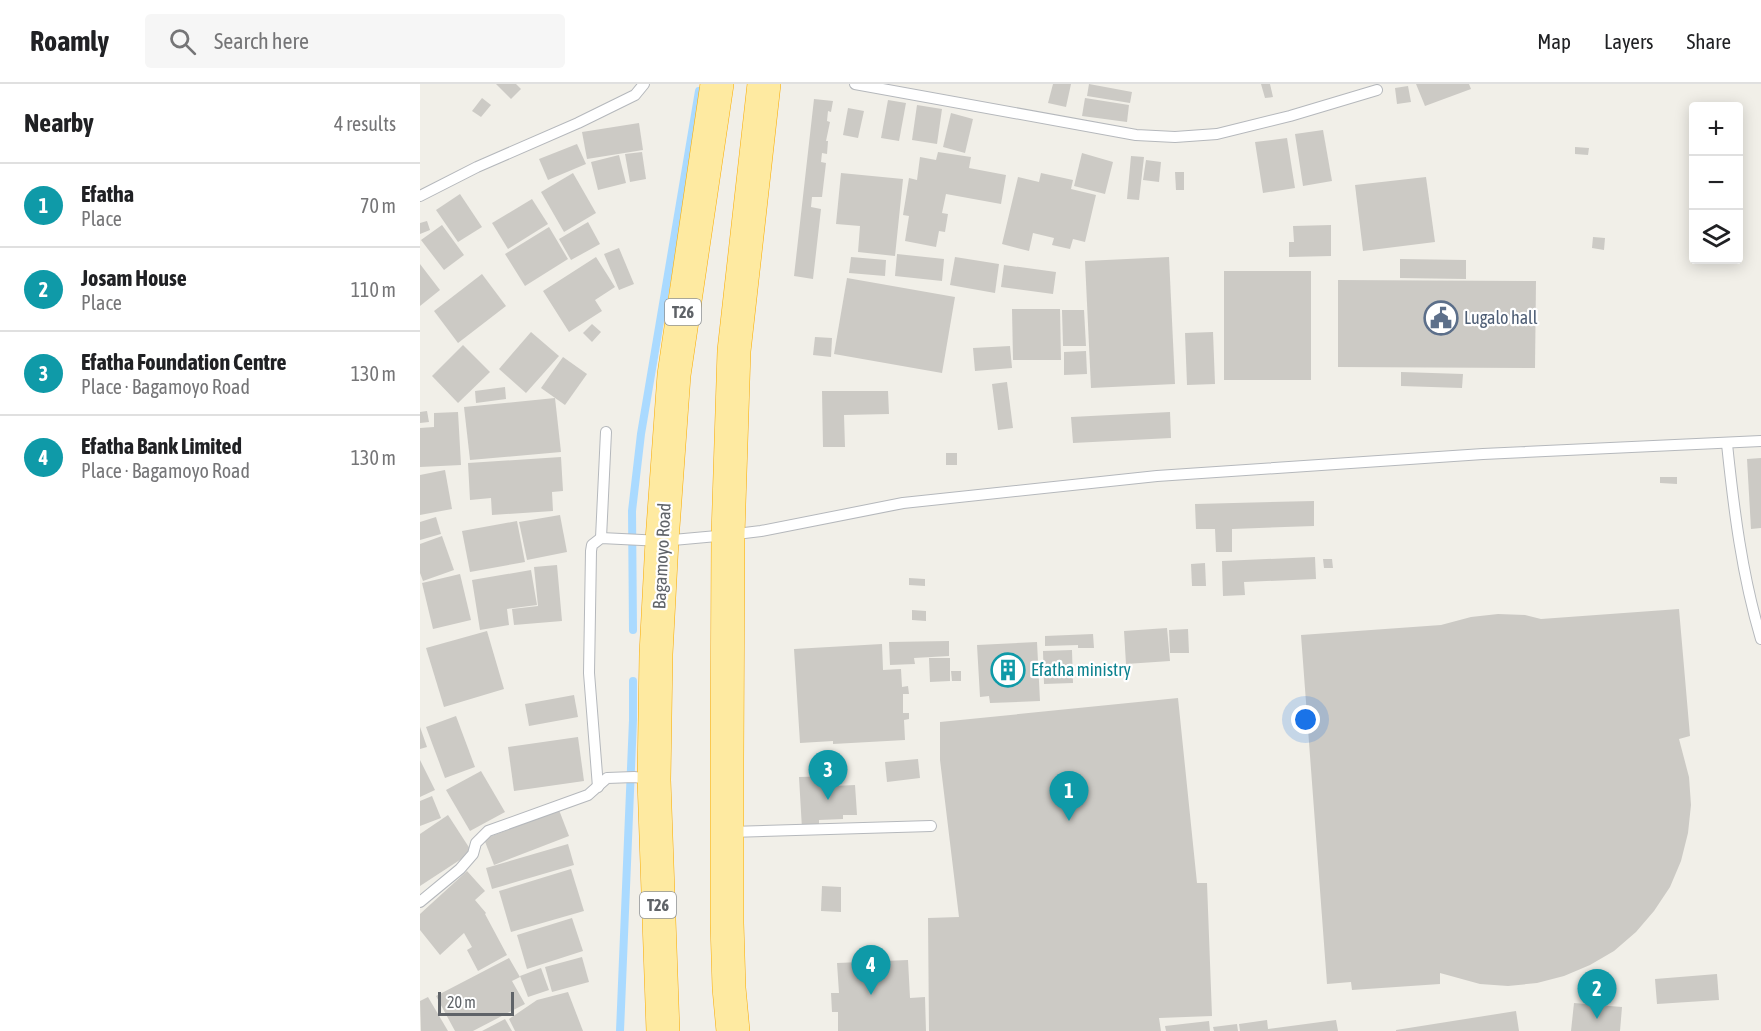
<!DOCTYPE html>
<html lang="en">
<head>
<meta charset="utf-8">
<style>
  :root { --surface:#fff; --page:#f6f6f6; --text:#202124; --muted:#757577; --line:#e0e0e0; --accent:#db2777 }
  body { margin:0; font-family:"Asap Condensed",sans-serif; background:var(--page); color:var(--text) }
  .controls { position:absolute; right:18px; top:18px; display:grid; overflow:hidden; border-radius:6px; box-shadow:0 3px 15px #0003 }
  .controls button { width:54px; height:54px; display:grid; place-items:center; padding:0; border:0; border-bottom:2px solid var(--line); background:var(--surface); color:var(--text); font:30px sans-serif }
  .scale { position:absolute; left:18px; bottom:15px; width:76px; box-sizing:border-box; padding-left:6px; border:3px solid #5f6368; border-top:0; font-size:16px; line-height:21px; white-space:nowrap; color:#5f6368; -webkit-text-stroke:4px #fff; paint-order:stroke }
  .you { position:absolute; left:886px; top:636px; width:21px; height:21px; margin:-15px; border:4px solid #fff; border-radius:50%; background:#1a73e8; box-shadow:0 0 0 9px #1a73e833 }
  .badge { display:grid; place-items:center; width:39px; height:39px; border-radius:50%; background:var(--accent); color:#fff; font-size:20px; font-weight:700 }
  .pin { position:absolute; translate:-50% -50px; filter:drop-shadow(0 2px 3px #0008) }
  .pin::after { content:''; position:absolute; top:32px; width:21px; height:18px; background:inherit; clip-path:polygon(0 0,100% 0,50% 100%) }
  .list { margin:0; padding:0; list-style:none }
  h2 { display:flex; justify-content:space-between; align-items:center; height:78px; margin:0; padding:0 24px; font-size:26px }
  h2 small { font-size:20px; font-weight:400; color:var(--muted) }
  .list li { display:grid; grid-template-columns:39px 1fr auto; gap:18px; align-items:center; box-sizing:border-box; height:84px; padding:0 24px; border-top:2px solid var(--line) }
  .list b { display:block; font-size:22px; white-space:nowrap }
  .list p { margin:0; font-size:20px; white-space:nowrap; color:var(--muted) }
  .list em { font-size:20px; font-style:normal; color:var(--muted) }
  .icon { flex:none; width:33px; height:33px; fill:none; stroke:currentColor; stroke-width:2; stroke-linecap:round; stroke-linejoin:round }
  .map { position:relative; flex:none; width:1341px; height:947px; overflow:hidden }
  header { display:flex; align-items:center; gap:36px; box-sizing:border-box; height:84px; padding:0 30px; background:var(--surface); border-bottom:2px solid var(--line) }
  header strong { font-size:28px }
  nav { display:flex; gap:33px; margin-inline-start:auto; font-size:21px }
  .search { width:420px; height:54px; background:var(--page); display:flex; align-items:center; gap:15px; box-sizing:border-box; padding:0 21px; border-radius:6px; color:var(--muted); font-size:22px }
  main { display:flex }
  aside { flex:1; background:var(--surface) }
  .map>svg:first-child { display:block }
  .lines { fill:none; stroke-linecap:round; stroke-linejoin:round }
  .stream { stroke:#aadaff; stroke-width:8 }
  .building { fill:#cccac5 }
  .service-casing { stroke:#b5b8bc; stroke-width:12 }
  .trunk-casing { stroke:#f9ab00; stroke-width:34 }
  .service { stroke:#fff; stroke-width:10 }
  .trunk { stroke:#feeaa1; stroke-width:33 }
  .labels { text-anchor:middle; stroke-width:4.5; stroke-linejoin:round; paint-order:stroke }
  .shield { fill:#fff; stroke:#8f9295; stroke-width:1.5 }
  .shield-label { font-size:16px; font-weight:bold; fill:#5f6368 }
  .service-label { font-size:18px; fill:#4e5e75; stroke:#fff; text-anchor:start }
  .street-label { font-size:18px; fill:#5f6368; stroke:#fff }
  .culture-label { font-size:18px; fill:#0d838f; stroke:#fff; text-anchor:start }
</style>
</head>
<body>
<header>
<strong>Roamly</strong>
<div class="search"><svg class="icon" aria-label="search" viewBox="0 0 24 24"><circle cx="10" cy="10" r="6"/><path d="M15 15l6 6"/></svg>Search here</div>
<nav><a>Map</a><a>Layers</a><a>Share</a></nav>
</header>
<main>
<aside>
<h2>Nearby<small>4 results</small></h2>
<ul class="list">
<li><span class="badge" style="background:#0f9aa8">1</span><div><b>Efatha</b><p>Place</p></div><em>70 m</em></li>
<li><span class="badge" style="background:#0f9aa8">2</span><div><b>Josam House</b><p>Place</p></div><em>110 m</em></li>
<li><span class="badge" style="background:#0f9aa8">3</span><div><b>Efatha Foundation Centre</b><p>Place · Bagamoyo Road</p></div><em>130 m</em></li>
<li><span class="badge" style="background:#0f9aa8">4</span><div><b>Efatha Bank Limited</b><p>Place · Bagamoyo Road</p></div><em>130 m</em></li>
</ul>
</aside>
<div class="map">
<svg width="1341" height="947" viewBox="0 0 1341 947">
  <rect width="100%" height="100%" fill="#f1efe8"/>
  <g class="lines">
    <g class="stream">
      <path d="M213,546L212,427L221,350L279,7"/>
      <path d="M200,947L213,636V597"/>
    </g>
  </g>
  <g class="building">
    <path d="M76,0H96L101,5L91,15Z"/>
    <path d="M633,0H651L646,23L628,19Z"/>
    <path d="M669,0L712,8L710,19L667,12Z"/>
    <path d="M841,0H850L853,13L845,14Z"/>
    <path d="M996,0H1049L1051,5L1005,22Z"/>
    <path d="M988,2L991,18L977,20L975,4Z"/>
    <path d="M62,14L71,21L61,33L52,27Z"/>
    <path d="M665,14L709,21L707,38L662,32Z"/>
    <path d="M394,15L413,17L411,28L408,27L407,37L410,38L406,57H408L407,70L402,69L401,78L406,79L402,113H392L391,123L401,125L393,195L374,192Z"/>
    <path d="M468,16L486,19L479,57L461,54Z"/>
    <path d="M497,21L522,25L517,60L492,56Z"/>
    <path d="M428,24L444,27L438,54L423,51Z"/>
    <path d="M531,29L553,35L545,69L523,63Z"/>
    <path d="M219,39L223,66L167,75L162,48Z"/>
    <path d="M903,46L912,97L883,102L875,50Z"/>
    <path d="M867,54L875,104L843,109L835,58Z"/>
    <path d="M157,60L166,80L128,96L119,75Z"/>
    <path d="M1155,63L1169,64L1168,71L1155,70Z"/>
    <path d="M222,68L226,95L210,98L205,70Z"/>
    <path d="M518,68L551,73L549,84L586,91L581,120L526,110L522,129L528,130L525,148L519,147L516,163L485,157L489,132L483,131L489,94L497,96L500,73L516,76Z"/>
    <path d="M662,69L693,78L685,110L654,102Z"/>
    <path d="M199,71L206,99L178,106L171,78Z"/>
    <path d="M711,72L724,73L719,116L707,115Z"/>
    <path d="M726,76L741,78L739,98L723,96Z"/>
    <path d="M755,88H764V106H756Z"/>
    <path d="M153,89L176,129L144,148L121,108Z"/>
    <path d="M421,89L483,95L475,172L438,168L440,142L416,140Z"/>
    <path d="M621,89L653,96L651,105L676,111L665,158L653,155L650,165L632,161L634,154L613,149L609,167L582,160L598,93L619,98Z"/>
    <path d="M1006,93L1015,158L943,167L935,101Z"/>
    <path d="M40,110L62,143L38,158L16,126Z"/>
    <path d="M112,115L128,140L88,165L72,139Z"/>
    <path d="M7,137L10,146L0,150V139Z"/>
    <path d="M168,138L180,160L151,176L139,155Z"/>
    <path d="M22,141L44,171L24,186L1,156Z"/>
    <path d="M911,141V172L869,173V158H874L873,142Z"/>
    <path d="M129,143L148,175L105,202L85,170Z"/>
    <path d="M1173,153L1185,154L1184,166L1172,164Z"/>
    <path d="M199,164L214,200L199,206L184,170Z"/>
    <path d="M477,170L524,175L522,197L475,192Z"/>
    <path d="M176,173L195,203L175,216L182,227L149,248L123,207Z"/>
    <path d="M431,173L466,176L465,192L429,189Z"/>
    <path d="M535,173L579,180L575,209L530,201Z"/>
    <path d="M749,173L755,300L671,304L665,177Z"/>
    <path d="M980,175L1046,176V195L980,194Z"/>
    <path d="M0,180L20,206L0,222Z"/>
    <path d="M584,181L636,188L633,210L581,203Z"/>
    <rect x="804" y="187" width="87" height="109"/>
    <path d="M62,190L86,222L38,259L14,227Z"/>
    <path d="M427,194L535,213L522,289L414,270Z"/>
    <path d="M918,196L1116,197L1115,284L918,283Z"/>
    <path d="M592,225H640L641,276H593Z"/>
    <path d="M642,226H664L666,262H643Z"/>
    <path d="M172,240L181,248L172,258L163,249Z"/>
    <path d="M111,248L139,272L106,309L79,285Z"/>
    <path d="M793,248L795,300L767,301L765,249Z"/>
    <path d="M395,253L412,254L411,273L393,271Z"/>
    <path d="M43,261L70,288L38,319L12,292Z"/>
    <path d="M590,262L592,284L555,287L553,264Z"/>
    <path d="M666,267L667,290L644,291V268Z"/>
    <path d="M143,273L167,290L145,321L121,304Z"/>
    <path d="M981,288L1043,290L1042,304L981,302Z"/>
    <path d="M587,298L593,344L578,346L572,300Z"/>
    <path d="M85,303L86,315L56,319L55,307Z"/>
    <path d="M402,307H468L469,330L424,331L425,363H403Z"/>
    <path d="M135,314L141,368L50,376L44,323Z"/>
    <path d="M7,327L9,338L0,339V328Z"/>
    <path d="M38,328L41,381L0,383V344L14,343V329Z"/>
    <path d="M750,328L751,354L653,359L651,333Z"/>
    <rect x="526" y="369" width="11" height="12"/>
    <path d="M141,373L143,407L132,408L133,427L72,431L71,414L50,416L48,379Z"/>
    <path d="M1341,374V444L1331,445L1327,375Z"/>
    <path d="M25,386L32,425L0,431V391Z"/>
    <path d="M1240,393H1257V400L1240,399Z"/>
    <path d="M894,417V442L812,445V468H796L795,445H776L775,420Z"/>
    <path d="M140,431L147,468L107,476L99,438Z"/>
    <path d="M16,433L21,450L0,456V438Z"/>
    <path d="M97,437L105,478L50,488L42,447Z"/>
    <path d="M22,452L34,486L3,497L0,489V460Z"/>
    <path d="M895,473L896,495L824,498L825,511L803,512L802,477Z"/>
    <path d="M903,475H912L913,484H904Z"/>
    <path d="M785,479L786,502H772L771,480Z"/>
    <path d="M137,481L142,537L94,541L92,525L118,522L114,483Z"/>
    <path d="M111,486L117,521L87,525L89,541L60,546L52,496Z"/>
    <path d="M40,490L51,536L13,545L2,499Z"/>
    <path d="M489,494L505,495V502L489,501Z"/>
    <path d="M1259,525L1270,652L1259,655L1269,693L1271,721L1268,749L1261,777L1250,803L1234,827L1216,848L1194,867L1170,881L1144,892L1117,899L1088,902L1060,900L1020,889V900L932,906L931,898L907,900L881,551L1021,541L1051,533L1078,530L1105,531L1121,535Z"/>
    <path d="M492,526L506,527V537L492,536Z"/>
    <path d="M747,544L750,577L706,580L704,547Z"/>
    <path d="M768,545L769,569H750L749,546Z"/>
    <path d="M67,547L84,605L24,623L6,564Z"/>
    <path d="M673,550L674,564H658V561L625,562V552Z"/>
    <path d="M529,557V572L494,574L495,580L470,581L469,558Z"/>
    <path d="M617,558L620,617L570,619L569,612L560,613L557,561Z"/>
    <path d="M462,560L463,586L481,585L482,603L488,602L489,610H483V629H489V635L484,636L485,656L413,660V657L380,659L374,565Z"/>
    <path d="M652,566L653,599L624,600L623,567Z"/>
    <path d="M509,574H530V597L510,598Z"/>
    <path d="M531,587H541V597H532Z"/>
    <path d="M154,611L158,633L109,642L105,620Z"/>
    <path d="M758,614L777,799H787L792,932L739,934L741,947H509L508,834L539,833L520,676V638Z"/>
    <path d="M36,632L55,683L25,694L6,643Z"/>
    <path d="M0,643L7,663L0,665Z"/>
    <path d="M158,653L164,697L94,707L88,663Z"/>
    <path d="M498,675L500,694L467,698L465,678Z"/>
    <path d="M0,676L15,706L0,713Z"/>
    <path d="M61,687L85,728L50,747L26,706Z"/>
    <path d="M413,692L414,702L435,701L437,731H423V735L399,736V744L382,745L379,693Z"/>
    <path d="M12,712L21,734L0,742V717Z"/>
    <path d="M139,726L149,752L74,781L64,755Z"/>
    <path d="M28,731L52,768L0,802V750Z"/>
    <path d="M148,760L154,781L72,805L66,784Z"/>
    <path d="M151,785L164,827L91,848L79,807Z"/>
    <path d="M47,787L65,807L55,816L66,829L65,830L87,871L58,887L47,866L52,863L44,849L20,871L0,846V830Z"/>
    <path d="M402,802L421,803V828L401,827Z"/>
    <path d="M152,834L163,867L107,885L97,851Z"/>
    <path d="M162,873L169,898L132,908L125,883Z"/>
    <path d="M89,874L100,893L92,897L105,920L53,947H35L16,912Z"/>
    <path d="M488,876L490,914L505,913L506,947H418V928H412L411,909H419L417,879Z"/>
    <path d="M121,884L129,906L108,913L100,892Z"/>
    <path d="M1297,890L1299,916L1237,920L1235,895Z"/>
    <path d="M148,908L163,947H95L89,935L117,916Z"/>
    <path d="M8,913L28,947H1L0,917Z"/>
    <path d="M1154,919L1202,923L1200,947H1151Z"/>
    <path d="M1096,927L1099,947H976V946Z"/>
    <path d="M85,935L92,947H62Z"/>
    <path d="M847,936L848,945L916,936L918,947H820L819,940Z"/>
    <path d="M789,937L790,947H746L745,942Z"/>
    <path d="M817,940L818,947H794L793,943Z"/>
  </g>
  <g class="lines">
    <g class="service-casing">
      <g id="service">
        <path d="M435,0L716,51L755,53L797,50L870,32L957,6"/>
        <path d="M0,112L57,83L158,39L215,11L224,0"/>
        <path d="M1307,360C1314,427 1322,491 1341,555"/>
        <path d="M181,454L186,348"/>
        <path d="M178,703L169,589L171,467L172,461L181,454L242,457L308,451L341,447L483,419L737,392L1063,370L1341,357"/>
        <path d="M310,748L511,742"/>
        <path d="M0,818L40,785L53,770L56,759L68,747L168,711L187,694L214,693L231,695"/>
      </g>
    </g>
    <g class="trunk-casing">
      <g id="trunk">
        <path d="M243,947L234,696L236,570L242,457L254,291L297,0"/>
        <path d="M313,947L309,904L307,839V675L308,451L314,267L344,0"/>
      </g>
    </g>
    <use href="#service" class="service"/>
    <use href="#trunk" class="trunk"/>
  </g>
  <defs>
    <g id="civic-ring" transform="scale(1.725)"><circle r="9.5" fill="#fff" stroke="#5c6f8a" stroke-width="1.5"/><path d="M-.6-6.5H3V-4.5H.6V-3L4-1V1h2V6H-6V1h2V-1L-.6-3ZM-1.2 2.5V6h2.4V2.5Z" fill="#5c6f8a"/></g>
    <g id="building-ring" transform="scale(1.725)"><circle r="9.5" fill="#fff" stroke="#0f9aa8" stroke-width="1.5"/><path d="M-4-6H4V6H1V3H-1V6H-4ZM-2.5-4.3h1.7v1.8h-1.7ZM.8-4.3h1.7v1.8H.8ZM-2.5-1h1.7V.8h-1.7ZM.8-1h1.7V.8H.8Z" fill="#0f9aa8"/></g>
  </defs>
  <g fill-rule="evenodd">
    <use href="#civic-ring" x="1021" y="234"/>
    <use href="#building-ring" x="588" y="586"/>
  </g>
  <g class="labels">
    <g class="shield">
      <rect x="245" y="215" width="36" height="26" rx="4.5"/>
      <rect x="220" y="808" width="36" height="26" rx="4.5"/>
    </g>
    <g class="shield-label">
      <text x="263" y="234">T26</text>
      <text x="238" y="827">T26</text>
    </g>
    <g class="service-label">
      <text x="1044" y="240">Lugalo hall</text>
    </g>
    <g class="street-label">
      <text transform="translate(242 472) rotate(-87)" y="6">Bagamoyo Road</text>
    </g>
    <g class="culture-label">
      <text x="611" y="592">Efatha ministry</text>
    </g>
  </g>
</svg>
<div class="controls">
<button>+</button>
<button>−</button>
<button><svg class="icon" aria-label="layers" viewBox="0 0 24 24"><path d="M12 4l9 5-9 5-9-5zM3 14l9 5 9-5"/></svg></button>
</div>
<div class="scale">20 m</div>
<div class="you"></div>
<div class="pin badge" style="left:649px;top:737px;background:#0f9aa8">1</div>
<div class="pin badge" style="left:1177px;top:935px;background:#0f9aa8">2</div>
<div class="pin badge" style="left:408px;top:716px;background:#0f9aa8">3</div>
<div class="pin badge" style="left:451px;top:911px;background:#0f9aa8">4</div>
</div>
</main>
</body>
</html>
